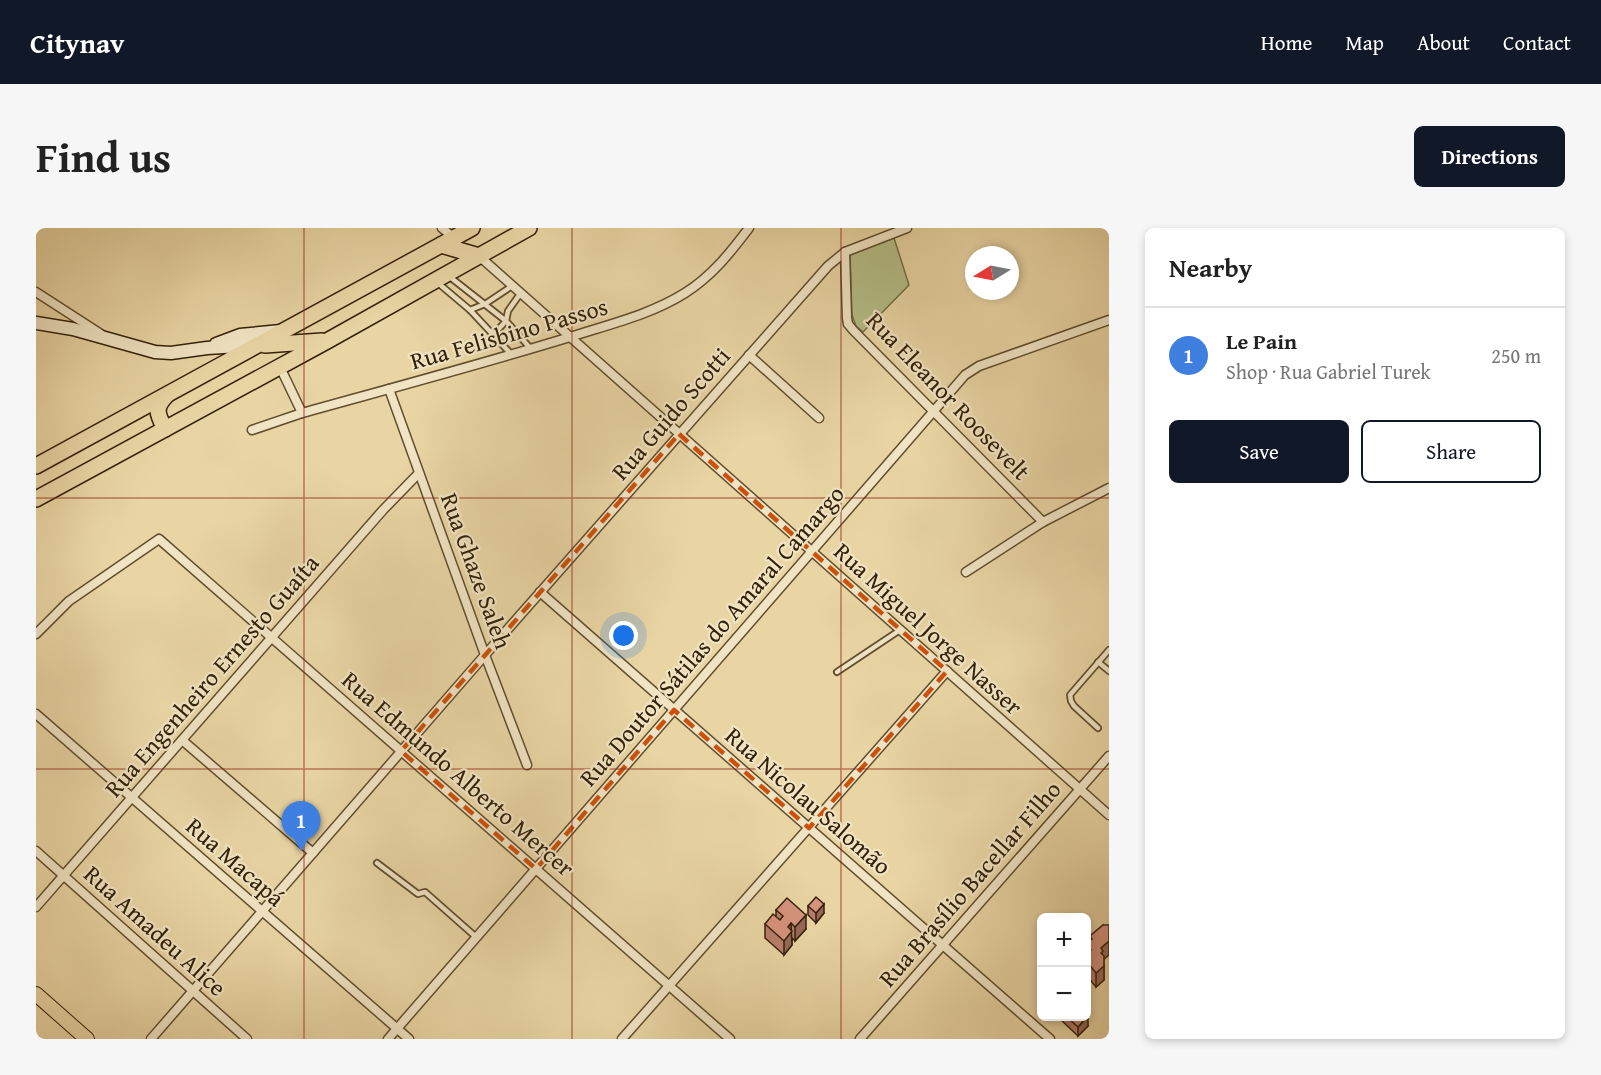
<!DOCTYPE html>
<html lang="en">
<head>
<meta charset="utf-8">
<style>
  :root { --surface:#fff; --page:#f6f6f6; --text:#222; --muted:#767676; --line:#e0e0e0; --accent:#111827 }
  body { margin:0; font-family:"Gentium Book Plus",serif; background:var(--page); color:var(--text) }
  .controls { position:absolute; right:18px; bottom:18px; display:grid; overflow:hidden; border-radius:9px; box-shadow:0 3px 9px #0003 }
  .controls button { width:54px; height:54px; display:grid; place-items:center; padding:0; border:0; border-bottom:2px solid var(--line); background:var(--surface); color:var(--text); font:30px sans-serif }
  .compass { position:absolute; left:929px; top:18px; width:54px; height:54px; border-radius:50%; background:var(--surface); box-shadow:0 3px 9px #0003; rotate:260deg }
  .you { position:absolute; left:588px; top:408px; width:21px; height:21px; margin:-15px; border:4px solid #fff; border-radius:50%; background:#1a73e8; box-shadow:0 0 0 9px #1a73e833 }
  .badge { display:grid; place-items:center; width:39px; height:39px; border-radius:50%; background:var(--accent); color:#fff; font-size:20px; font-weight:700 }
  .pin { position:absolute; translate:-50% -50px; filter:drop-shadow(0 2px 3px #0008) }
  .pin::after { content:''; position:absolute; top:32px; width:21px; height:18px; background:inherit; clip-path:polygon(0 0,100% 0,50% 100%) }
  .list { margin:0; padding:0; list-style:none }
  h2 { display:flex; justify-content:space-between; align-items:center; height:78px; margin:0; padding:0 24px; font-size:26px }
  h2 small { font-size:20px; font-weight:400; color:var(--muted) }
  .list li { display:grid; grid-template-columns:39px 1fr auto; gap:18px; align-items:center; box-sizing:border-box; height:96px; padding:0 24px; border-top:2px solid var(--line) }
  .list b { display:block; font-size:22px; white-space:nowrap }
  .list p { margin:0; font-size:20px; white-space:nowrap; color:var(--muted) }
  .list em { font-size:20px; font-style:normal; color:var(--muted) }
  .actions { display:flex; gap:12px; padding:18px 24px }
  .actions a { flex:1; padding:14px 0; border:2px solid var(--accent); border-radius:9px; text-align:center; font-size:21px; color:var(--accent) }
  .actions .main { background:var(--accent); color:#fff }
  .map { position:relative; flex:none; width:1073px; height:811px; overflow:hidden; border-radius:9px }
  header { display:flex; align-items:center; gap:36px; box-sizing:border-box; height:84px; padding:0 30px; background:var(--accent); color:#fff }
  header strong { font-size:28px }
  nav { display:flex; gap:33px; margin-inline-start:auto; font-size:21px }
  .intro { display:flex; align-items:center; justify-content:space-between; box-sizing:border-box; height:144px; padding:0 36px }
  h1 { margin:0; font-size:42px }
  .button { padding:15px 27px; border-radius:9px; background:var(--accent); color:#fff; font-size:21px; font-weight:700 }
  main { display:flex; gap:36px; padding:0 36px }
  aside { flex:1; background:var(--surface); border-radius:9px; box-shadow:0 3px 9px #0003 }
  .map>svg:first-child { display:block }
  .green { fill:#b5bd86; stroke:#746f46; stroke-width:1.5 }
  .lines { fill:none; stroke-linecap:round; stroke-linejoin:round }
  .service-casing { stroke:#604e2e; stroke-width:8 }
  .minor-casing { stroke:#604e2e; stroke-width:11 }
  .secondary-casing { stroke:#332107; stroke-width:15 }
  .primary-casing { stroke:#332107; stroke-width:16 }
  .trunk-casing { stroke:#332107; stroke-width:18 }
  .service { stroke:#f1e4c4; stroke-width:4.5 }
  .minor { stroke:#f1e4c4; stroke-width:8 }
  .secondary { stroke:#f1e4c4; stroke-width:12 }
  .primary { stroke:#e9d5a4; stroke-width:14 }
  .trunk { stroke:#e9d5a4; stroke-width:15 }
  .wall { fill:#b97e6c; stroke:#332107; stroke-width:1.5 }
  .shaded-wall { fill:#966758; stroke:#332107; stroke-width:1.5 }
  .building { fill:#d7937e; stroke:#332107; stroke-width:1.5 }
  .marked { fill:none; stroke:#cd510b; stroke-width:4.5; stroke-dasharray:12 8; stroke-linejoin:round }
  .grid { fill:none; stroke:#8f2418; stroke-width:1.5; stroke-opacity:0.55 }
  .labels { text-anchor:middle; stroke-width:4.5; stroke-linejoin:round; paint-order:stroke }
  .street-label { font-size:24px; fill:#332107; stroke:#f1e4c4 }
</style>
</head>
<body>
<header>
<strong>Citynav</strong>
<nav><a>Home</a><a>Map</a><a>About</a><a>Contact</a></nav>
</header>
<div class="intro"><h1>Find us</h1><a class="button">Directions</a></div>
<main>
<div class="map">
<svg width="1073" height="811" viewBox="0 0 1073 811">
  <rect width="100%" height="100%" fill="#e9d5a4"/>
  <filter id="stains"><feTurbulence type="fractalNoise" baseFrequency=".00333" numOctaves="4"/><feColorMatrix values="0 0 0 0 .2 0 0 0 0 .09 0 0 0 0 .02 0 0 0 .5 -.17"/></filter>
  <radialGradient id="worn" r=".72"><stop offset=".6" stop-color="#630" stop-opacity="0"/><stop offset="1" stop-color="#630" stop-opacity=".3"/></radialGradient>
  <path class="green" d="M858,10L873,57L827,104L820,98L816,87L814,27Z"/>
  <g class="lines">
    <g class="service-casing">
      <g id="service">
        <path d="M414,49L470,93L457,107"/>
        <path d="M402,55L434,82L476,127"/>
        <path d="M484,66L472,83L470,93L495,121"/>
        <path d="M434,82L449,76L476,58"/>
        <path d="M1062,434L1073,443"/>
        <path d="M801,444L864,402"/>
        <path d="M1062,500L1038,478L1035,473L1034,467L1073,422"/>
        <path d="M341,635L382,666L389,664L440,709"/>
      </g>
    </g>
    <g class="minor-casing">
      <g id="minor">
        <path d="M406,0L418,10"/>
        <path d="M809,24L811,90L812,96L817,102L1007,294"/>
        <path d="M443,28L1073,587"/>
        <path d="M0,64L65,106"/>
        <path d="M713,127L783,190"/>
        <path d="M244,139L266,185C356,160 446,136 534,109C574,96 614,87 649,65C676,48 694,25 713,0"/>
        <path d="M353,161L449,427L491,537"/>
        <path d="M216,202L266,185"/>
        <path d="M930,344L1007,294L1073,260"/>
        <path d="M504,364L1014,811"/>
        <path d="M0,406L33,373L123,311L694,811"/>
        <path d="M0,486L373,811"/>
        <path d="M146,512L277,625"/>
        <path d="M0,623L211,811"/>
        <path d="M0,679L347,282L383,245"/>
        <path d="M115,811L449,427L792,38L809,24L871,0"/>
        <path d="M352,811L929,147L943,138L1073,92"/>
        <path d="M586,811L911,443"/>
        <path d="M824,811L1073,528"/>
      </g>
    </g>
    <g class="secondary-casing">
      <g id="secondary">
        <path d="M0,95L37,101L119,124L135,125L171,120L220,117"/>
        <path d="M180,116L204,107L245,103"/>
      </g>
    </g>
    <g class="primary-casing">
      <path id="primary" d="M0,766L51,811"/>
    </g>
    <g class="trunk-casing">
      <g id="trunk">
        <path d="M405,17L443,28"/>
        <path d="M229,117L286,113"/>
        <path d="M129,201C121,186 118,180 131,167"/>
        <path d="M0,238L436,0"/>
        <path d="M0,271L291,113L493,0"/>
      </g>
    </g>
    <use href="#service" class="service"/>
    <use href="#minor" class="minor"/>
    <use href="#secondary" class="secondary"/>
    <use href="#primary" class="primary"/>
    <use href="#trunk" class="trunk"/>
  </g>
  <g class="wall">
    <path d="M772,678L788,685L780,695L772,687Z"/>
    <path d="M740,682L770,701L759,713L756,710V717L748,727L729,710V696L740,688Z"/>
    <path d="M1067,697L1068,752L1060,759L1051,748L1050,715L1054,712V708Z"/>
    <path d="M1024,789H1050L1052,798L1042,808L1024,791Z"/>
  </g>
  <g class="shaded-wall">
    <path d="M788,676V685L780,695V685Z"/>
    <path d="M770,687V701L759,713V699Z"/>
    <path d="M755,695L756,717L748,727V713L752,699Z"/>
    <path d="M1073,713V727L1067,732L1065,720Z"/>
    <path d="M1068,738V752L1060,759V745Z"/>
    <path d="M1052,788V798L1042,808V799Z"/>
  </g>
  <g class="building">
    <path d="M780,669L788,676L780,685L772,678Z"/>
    <path d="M751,670L770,687L759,699L755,695L752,699L756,703L748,713L729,696L737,686L744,692L747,688L740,682Z"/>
    <path d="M1067,697H1073V713L1065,720L1067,723L1065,725L1068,728V738L1060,745L1051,734L1053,732L1050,728V726L1055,722L1050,717V715L1056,711L1054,708Z"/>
    <path d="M1050,787L1052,788L1042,799L1031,789H1050Z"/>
  </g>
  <path class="marked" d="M643,206L911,443L773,600L638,482L500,641L365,523Z"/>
  <path class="grid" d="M268,0V811M536,0V811M805,0V811M0,270H1073M0,541H1073"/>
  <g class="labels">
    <g class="street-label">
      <text transform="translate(473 106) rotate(-16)" y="8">Rua Felisbino Passos</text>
      <text transform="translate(912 168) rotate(46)" y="8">Rua Eleanor Roosevelt</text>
      <text transform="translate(635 186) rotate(-49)" y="8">Rua Guido Scotti</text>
      <text transform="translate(440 343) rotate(70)" y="8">Rua Ghaze Saleh</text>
      <text transform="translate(892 401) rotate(42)" y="8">Rua Miguel Jorge Nasser</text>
      <text transform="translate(676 408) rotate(-49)" y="8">Rua Doutor Sátilas do Amaral Camargo</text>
      <text transform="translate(176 448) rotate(-49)" y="8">Rua Engenheiro Ernesto Guaíta</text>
      <text transform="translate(422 546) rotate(41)" y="8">Rua Edmundo Alberto Mercer</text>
      <text transform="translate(772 573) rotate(41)" y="8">Rua Nicolau Salomão</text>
      <text transform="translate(199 634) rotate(41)" y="8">Rua Macapá</text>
      <text transform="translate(934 656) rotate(-49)" y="8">Rua Brasílio Bacellar Filho</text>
      <text transform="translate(119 703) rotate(42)" y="8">Rua Amadeu Alice</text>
    </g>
  </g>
  <rect width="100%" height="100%" filter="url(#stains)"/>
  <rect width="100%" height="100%" fill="url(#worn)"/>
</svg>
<div class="controls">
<button>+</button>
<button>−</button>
</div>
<svg class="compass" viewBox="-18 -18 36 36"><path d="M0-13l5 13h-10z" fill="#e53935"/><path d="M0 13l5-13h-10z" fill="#767676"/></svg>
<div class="you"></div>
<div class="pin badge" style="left:265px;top:623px;background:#3f7fe0">1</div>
</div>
<aside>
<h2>Nearby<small></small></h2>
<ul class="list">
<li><span class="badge" style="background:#3f7fe0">1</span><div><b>Le Pain</b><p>Shop · Rua Gabriel Turek</p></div><em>250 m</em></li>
</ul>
<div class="actions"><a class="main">Save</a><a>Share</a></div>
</aside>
</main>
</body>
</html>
